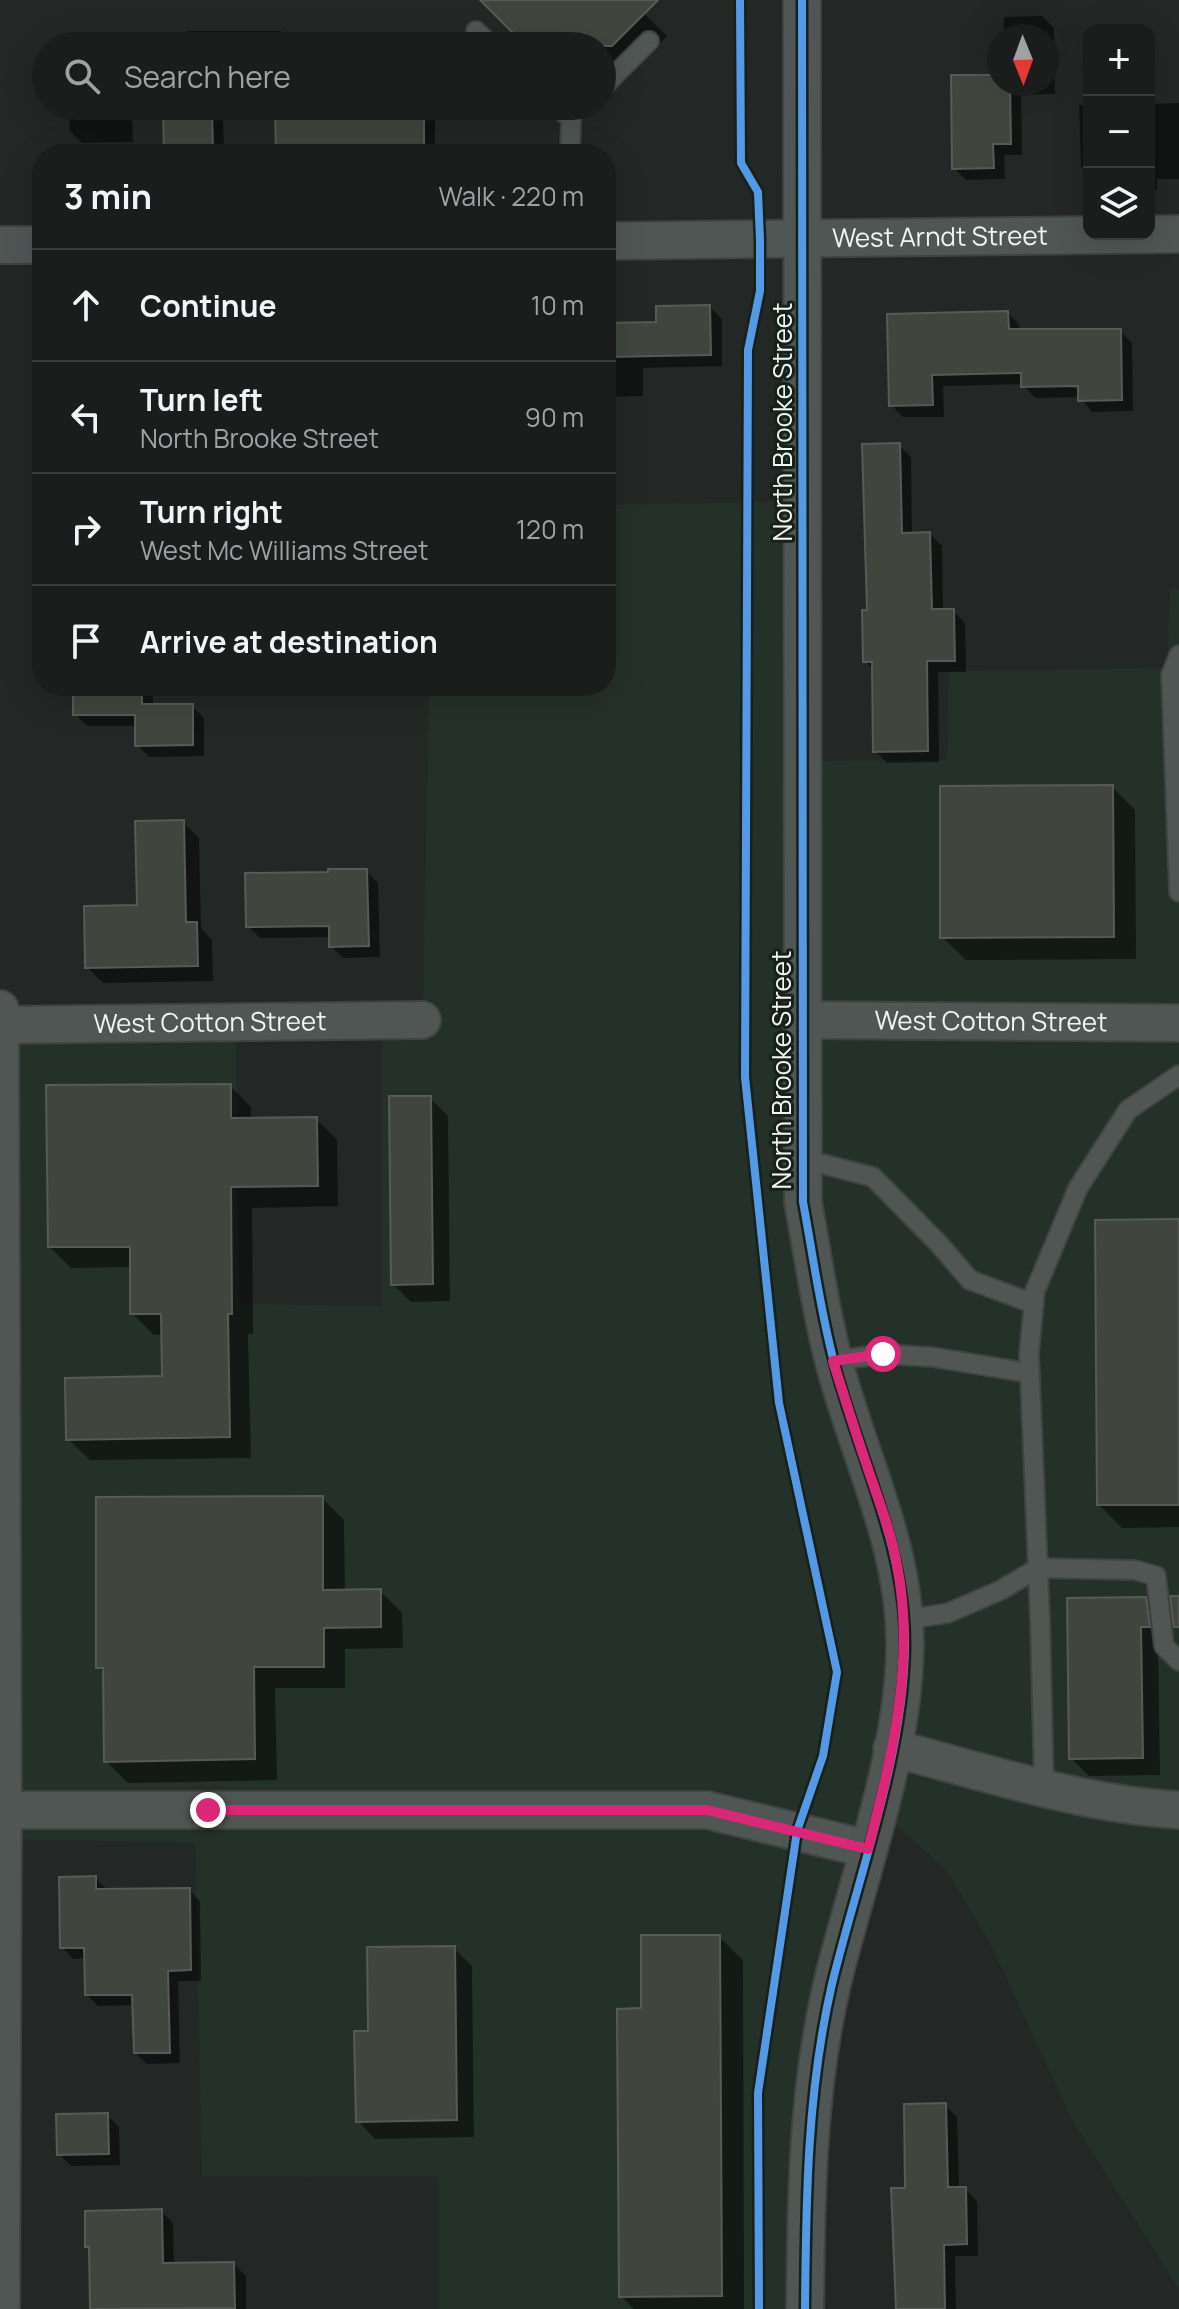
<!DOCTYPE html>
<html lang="en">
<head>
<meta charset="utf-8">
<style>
  :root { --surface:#1a1d1c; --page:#232625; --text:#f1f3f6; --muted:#9fa2a3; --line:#383b3b }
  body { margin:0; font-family:Manrope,sans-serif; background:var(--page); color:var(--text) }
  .controls { position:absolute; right:24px; top:24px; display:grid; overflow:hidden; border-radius:16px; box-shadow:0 8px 32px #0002 }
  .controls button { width:72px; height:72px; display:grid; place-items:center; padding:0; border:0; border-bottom:2px solid var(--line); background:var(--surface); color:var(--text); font:40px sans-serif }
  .compass { position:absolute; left:987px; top:24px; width:72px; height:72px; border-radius:50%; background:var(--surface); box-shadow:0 8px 32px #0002; rotate:179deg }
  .stop { position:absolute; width:24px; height:24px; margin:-18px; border:6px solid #db2777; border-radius:50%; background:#fff }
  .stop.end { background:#db2777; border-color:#fff; box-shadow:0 2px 8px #0008 }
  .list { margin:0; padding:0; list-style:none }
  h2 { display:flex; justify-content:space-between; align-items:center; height:104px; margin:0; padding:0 32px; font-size:34px }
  h2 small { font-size:26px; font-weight:400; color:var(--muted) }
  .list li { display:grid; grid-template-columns:52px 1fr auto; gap:24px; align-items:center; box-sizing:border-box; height:112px; padding:0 32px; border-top:2px solid var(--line) }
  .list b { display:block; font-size:30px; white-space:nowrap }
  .list p { margin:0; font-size:26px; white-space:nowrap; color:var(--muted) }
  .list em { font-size:26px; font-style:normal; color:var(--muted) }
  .icon { flex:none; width:44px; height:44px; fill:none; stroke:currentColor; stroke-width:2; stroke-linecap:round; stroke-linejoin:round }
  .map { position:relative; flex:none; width:1179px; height:2309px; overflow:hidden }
  .search { position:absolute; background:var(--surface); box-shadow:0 8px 32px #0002; left:32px; top:32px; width:584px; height:88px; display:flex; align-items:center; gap:20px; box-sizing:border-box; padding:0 28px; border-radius:44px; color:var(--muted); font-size:30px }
  .panel { position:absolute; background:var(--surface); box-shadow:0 8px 32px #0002; left:32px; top:144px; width:584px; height:552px; border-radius:32px }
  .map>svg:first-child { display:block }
  .built { fill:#243128 }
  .shadow { fill:#0007 }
  .building { fill:#40463e; stroke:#575a57; stroke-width:2 }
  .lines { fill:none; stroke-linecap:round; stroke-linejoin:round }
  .service-casing { stroke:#414342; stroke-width:22 }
  .minor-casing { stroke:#414342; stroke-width:40 }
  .service { stroke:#4f5654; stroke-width:18 }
  .minor { stroke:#4f5654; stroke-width:36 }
  .cycleway-casing { stroke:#18201a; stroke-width:13 }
  .cycleway { stroke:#5399e6; stroke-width:8 }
  .route { stroke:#db2777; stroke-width:10 }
  .labels { text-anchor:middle; stroke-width:6; stroke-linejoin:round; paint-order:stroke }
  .street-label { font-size:26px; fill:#f0f5f1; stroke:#18201a }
</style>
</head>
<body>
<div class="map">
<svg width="1179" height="2309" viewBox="0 0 1179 2309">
  <rect width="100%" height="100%" fill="#232725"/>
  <path class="built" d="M802,501V761L947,760L949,671L1167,668L1170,589H1179V2289L1073,2122L992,1947L947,1871L879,1810L850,1917L805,2309H439V2177L202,2176L195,1843L0,1839V1006H236L239,1304L382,1306V1004L423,1003L429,686H606V505Z"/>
  <g class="shadow">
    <path d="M482,0H631L667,36L602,102V46H529Z"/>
    <path d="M1042,16L1054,28L1055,94L1021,95L1022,155H1004L1005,179L966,180L954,168L999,77V84H1047V36H1004V17Z"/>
    <path d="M187,31H281L293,46H187Z"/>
    <path d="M1179,103V179H1157V190H1149V104Z"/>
    <path d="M1079,105H1089V176L1081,167Z"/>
    <path d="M69,106H132L133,142L82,143L70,131Z"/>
    <path d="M165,106H212L223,117L224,154H166Z"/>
    <path d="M277,106H425L435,115V154H278Z"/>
    <path d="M710,307L722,319V366L643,368V396L606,397V325L658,324Z"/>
    <path d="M1008,313L1019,325L1020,331H1120L1132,343L1133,411L1092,412L1080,397L1035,398L1023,384L943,386L944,417H903L891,405Z"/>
    <path d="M899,445L911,457L912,534H930L942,546L943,611H953L965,623L966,672H938L939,762L887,763L875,751L874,670L865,661L869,612Z"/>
    <path d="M75,686H146L153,693V706H192L204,718V756L149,757L137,745V726H87L75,714Z"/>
    <path d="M1112,787L1135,810L1136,959L966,960L942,937Z"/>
    <path d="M183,822L199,838L201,928L212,940L213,981L103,983L87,967L139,907Z"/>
    <path d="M366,871L378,883L380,957L343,958L331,946V937L260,938L248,926Z"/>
    <path d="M230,1086L251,1107V1120L316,1119L337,1140L338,1206L252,1208L253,1334H248L251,1458L90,1460L68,1439L164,1378L163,1335H154L132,1313V1267L71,1268L50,1247Z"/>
    <path d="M430,1098L448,1116L450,1301L411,1302L393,1284Z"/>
    <path d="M1179,1221V1527L1122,1528L1099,1505Z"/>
    <path d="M322,1498L344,1520L345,1591H380L402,1613L403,1648L345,1649V1688H275L277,1780L128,1783L106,1761L105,1674L98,1667Z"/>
    <path d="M1145,1599L1163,1617L1158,1644L1160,1775L1089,1776L1071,1758Z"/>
    <path d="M95,1878L106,1889L189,1890L200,1901L201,1981H178L180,2063L147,2064L135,2053V2005L98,2006L87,1995L86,1958L73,1959L62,1947Z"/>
    <path d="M719,1937L743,1960L744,2309H634L621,2296L643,2010Z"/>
    <path d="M454,1948L472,1966L474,2137L375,2139L358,2121Z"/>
    <path d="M945,2105L957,2117L959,2189H965L977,2201L978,2256H955L956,2309H897L907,2190Z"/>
    <path d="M107,2115L119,2127L120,2165L71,2166L59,2154Z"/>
    <path d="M161,2211L173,2223L174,2265L234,2264L246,2276V2309H92L91,2250L87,2246Z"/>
  </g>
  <g class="building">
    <path d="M480,0H658L612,46H526Z"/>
    <path d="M951,75H999V84H1010L1011,144H993L994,168L952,169Z"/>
    <path d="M163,106H212L213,154H164Z"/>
    <path d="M275,106H424V154H276Z"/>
    <path d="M710,305L711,355L606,357V323L656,322V306Z"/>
    <path d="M1008,311L1009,329H1121L1122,400L1078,401V386L1021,387V373L932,375L933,405L889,406L887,314Z"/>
    <path d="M900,443L902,533L930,532L932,609H954L955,661H927L928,751L873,752L872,662H863L862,610H867L862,444Z"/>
    <path d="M73,686H142V704H193V745L135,746V715H73Z"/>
    <path d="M1113,785L1114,937L940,938V786Z"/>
    <path d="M184,820L186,922H197L198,966L85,968L84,906L137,905L135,821Z"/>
    <path d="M328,869H367L369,946L329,947V926L246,927L245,873L328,872Z"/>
    <path d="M231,1084V1118L317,1117L318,1186L231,1187L232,1314H228L230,1437L66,1440L65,1378L162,1376L161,1314H130V1247H48L46,1085Z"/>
    <path d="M389,1096H431L433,1284L391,1285Z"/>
    <path d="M1179,1219V1505H1097L1095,1220Z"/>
    <path d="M323,1496V1590L381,1589V1627L324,1628V1667H254L255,1759L104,1762L103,1668H96V1497Z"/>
    <path d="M1170,1596H1179V1627H1174Z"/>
    <path d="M1146,1597L1150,1627H1141L1143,1758L1069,1759L1067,1598Z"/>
    <path d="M96,1876V1889L190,1888L191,1970L168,1971L170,2053H134L132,1995H85L84,1948H60L59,1877Z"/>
    <path d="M641,1935H720L722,2296L619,2297L617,2009L641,2008Z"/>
    <path d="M455,1946L457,2120L356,2122L354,2031H368L367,1947Z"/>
    <path d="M946,2103L948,2187H966L967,2244L944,2245L945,2309H896L891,2188H905L904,2104Z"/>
    <path d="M108,2113L109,2154L57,2155L56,2114Z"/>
    <path d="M162,2209L163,2263L234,2262L235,2308L90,2309L89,2247H85V2211Z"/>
  </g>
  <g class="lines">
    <g class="service-casing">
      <g id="service">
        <path d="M476,31L492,46"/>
        <path d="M602,88L649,41"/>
        <path d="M557,106L571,119L570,154"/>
        <path d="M1179,655L1171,675L1179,892"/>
        <path d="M803,1159L873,1177L939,1244L970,1280L1034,1304"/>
        <path d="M833,1361L883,1354L932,1357L1029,1373"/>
        <path d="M904,1620L948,1613L1001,1590L1038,1568L1135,1570L1156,1576L1164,1646L1179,1661"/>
        <path d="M1044,1787L1040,1619L1029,1354L1035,1291L1078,1188L1128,1110L1179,1075"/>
      </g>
    </g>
    <g class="minor-casing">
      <g id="minor">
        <path d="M802,0L803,1202C813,1255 820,1310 834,1362C859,1459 906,1545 905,1648C903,1759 858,1877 832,1984C807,2092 806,2199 805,2309"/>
        <path id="s1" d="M606,241L1179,234"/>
        <path d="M0,245H42"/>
        <path d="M0,1009L3,1810L1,2309"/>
        <path id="s2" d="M801,1020L1179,1023"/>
        <path id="s3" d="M0,1025L422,1020"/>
        <path d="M892,1748C984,1772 1084,1805 1179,1810"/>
        <path d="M0,1810H707L868,1849"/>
      </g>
    </g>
    <use href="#service" class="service"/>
    <use href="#minor" class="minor"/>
    <g class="cycleway-casing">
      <g id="cycleway">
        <path d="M740,0L741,163L758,192L760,240V291L748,350L745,1077L779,1403L837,1672L823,1756L797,1831L758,2093L759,2309"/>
        <path d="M802,0L803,1202C813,1255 820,1310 834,1362C859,1459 906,1545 905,1648C903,1759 858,1877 832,1984C807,2092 806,2199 805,2309"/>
      </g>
    </g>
    <use href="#cycleway" class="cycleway"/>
  </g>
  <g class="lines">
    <path class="route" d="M208,1810H707L868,1849C892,1757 916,1661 897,1565C891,1531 878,1499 867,1466C855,1431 844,1396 833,1361L883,1354"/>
  </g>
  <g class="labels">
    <g class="street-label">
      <text dy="9" stroke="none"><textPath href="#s1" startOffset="334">West Arndt Street</textPath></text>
      <text transform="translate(783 422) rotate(-90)" y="9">North Brooke Street</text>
      <text dy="9" stroke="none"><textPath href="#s2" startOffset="190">West Cotton Street</textPath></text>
      <text dy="9" stroke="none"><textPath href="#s3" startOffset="210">West Cotton Street</textPath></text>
      <text transform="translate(782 1070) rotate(-90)" y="9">North Brooke Street</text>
    </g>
  </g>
</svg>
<div class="controls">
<button>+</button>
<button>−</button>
<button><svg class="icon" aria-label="layers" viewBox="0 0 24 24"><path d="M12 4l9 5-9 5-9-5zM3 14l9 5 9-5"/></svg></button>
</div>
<svg class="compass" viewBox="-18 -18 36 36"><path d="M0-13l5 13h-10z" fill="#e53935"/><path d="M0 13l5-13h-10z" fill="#9fa2a3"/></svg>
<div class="stop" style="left:883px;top:1354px"></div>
<div class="stop end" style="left:208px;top:1810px"></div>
<div class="search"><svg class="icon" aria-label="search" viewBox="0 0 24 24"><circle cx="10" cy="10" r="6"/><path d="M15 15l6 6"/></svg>Search here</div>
<section class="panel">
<h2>3 min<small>Walk · 220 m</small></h2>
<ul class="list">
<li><svg class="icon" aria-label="ahead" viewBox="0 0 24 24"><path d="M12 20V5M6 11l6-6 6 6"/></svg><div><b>Continue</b></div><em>10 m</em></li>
<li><svg class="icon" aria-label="left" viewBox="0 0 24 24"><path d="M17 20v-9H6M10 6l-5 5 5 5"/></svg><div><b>Turn left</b><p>North Brooke Street</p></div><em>90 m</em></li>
<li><svg class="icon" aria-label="right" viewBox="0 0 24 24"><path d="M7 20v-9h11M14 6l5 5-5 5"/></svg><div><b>Turn right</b><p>West Mc Williams Street</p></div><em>120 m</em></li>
<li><svg class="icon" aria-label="arrive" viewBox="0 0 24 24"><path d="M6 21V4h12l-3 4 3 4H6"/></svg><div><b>Arrive at destination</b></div></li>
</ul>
</section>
</div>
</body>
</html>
